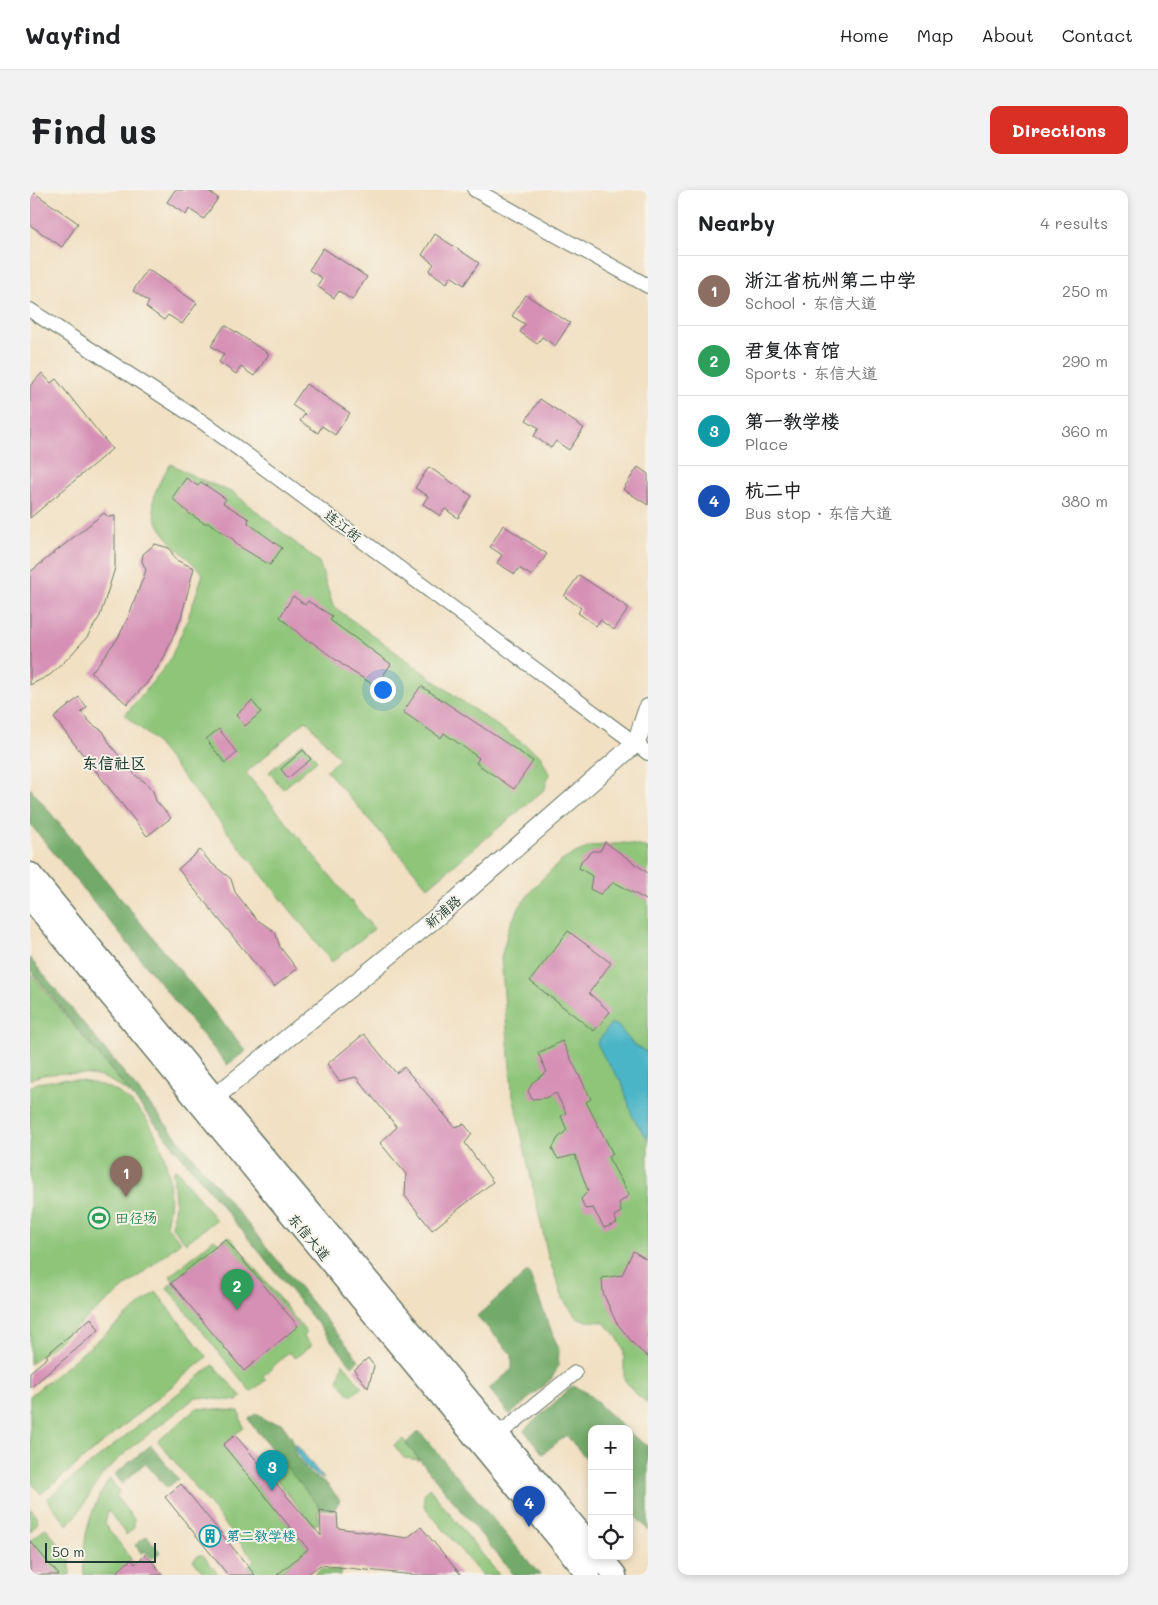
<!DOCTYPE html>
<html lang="en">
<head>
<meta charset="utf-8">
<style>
  :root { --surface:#fff; --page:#f2f2f2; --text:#202124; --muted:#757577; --line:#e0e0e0; --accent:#d93025 }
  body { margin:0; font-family:Mali,"LXGW WenKai TC",sans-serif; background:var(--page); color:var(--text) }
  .controls { position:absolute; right:15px; bottom:15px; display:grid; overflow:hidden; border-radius:10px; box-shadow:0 2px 8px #0003 }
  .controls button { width:45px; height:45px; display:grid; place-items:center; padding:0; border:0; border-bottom:1px solid var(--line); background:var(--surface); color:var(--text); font:25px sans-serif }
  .scale { position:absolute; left:15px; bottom:12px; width:111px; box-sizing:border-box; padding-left:5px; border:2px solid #1f3d34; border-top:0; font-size:14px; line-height:18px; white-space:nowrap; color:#1f3d34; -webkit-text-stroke:4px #f7f3e8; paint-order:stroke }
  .you { position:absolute; left:352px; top:499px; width:18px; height:18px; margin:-12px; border:4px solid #fff; border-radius:50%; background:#1a73e8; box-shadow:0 0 0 8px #1a73e833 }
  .badge { display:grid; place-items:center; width:32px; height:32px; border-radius:50%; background:var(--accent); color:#fff; font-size:16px; font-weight:700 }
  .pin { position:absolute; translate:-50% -41px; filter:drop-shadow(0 1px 2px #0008) }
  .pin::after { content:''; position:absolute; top:26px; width:18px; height:15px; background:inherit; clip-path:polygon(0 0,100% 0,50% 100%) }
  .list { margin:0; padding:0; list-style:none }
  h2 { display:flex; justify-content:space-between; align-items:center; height:65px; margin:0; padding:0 20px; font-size:21px }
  h2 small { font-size:16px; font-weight:400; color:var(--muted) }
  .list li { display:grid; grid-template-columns:32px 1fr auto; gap:15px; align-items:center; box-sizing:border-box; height:70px; padding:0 20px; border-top:1px solid var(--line) }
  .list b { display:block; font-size:19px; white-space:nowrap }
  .list p { margin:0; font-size:16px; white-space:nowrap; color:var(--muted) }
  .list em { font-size:16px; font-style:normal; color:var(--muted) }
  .icon { flex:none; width:28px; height:28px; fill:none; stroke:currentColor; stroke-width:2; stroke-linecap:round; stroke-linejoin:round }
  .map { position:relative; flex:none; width:618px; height:1385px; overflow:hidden; border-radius:10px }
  header { display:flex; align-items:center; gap:30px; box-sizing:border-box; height:70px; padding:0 25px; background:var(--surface); border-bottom:1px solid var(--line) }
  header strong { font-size:24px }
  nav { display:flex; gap:28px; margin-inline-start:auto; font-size:18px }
  .intro { display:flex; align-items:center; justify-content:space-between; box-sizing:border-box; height:120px; padding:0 30px }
  h1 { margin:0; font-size:35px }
  .button { padding:12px 22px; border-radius:10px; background:var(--accent); color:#fff; font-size:18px; font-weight:700 }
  main { display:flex; gap:30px; padding:0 30px }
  aside { flex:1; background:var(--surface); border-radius:10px; box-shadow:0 2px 8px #0003 }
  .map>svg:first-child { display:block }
  .green { fill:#8ec579; stroke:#568156 }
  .forest { fill:#72aa69; stroke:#48744e }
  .water { fill:#4bb5c8; stroke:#35797e }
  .building { fill:#d690b5 }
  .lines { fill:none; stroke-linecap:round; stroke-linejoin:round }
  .minor-casing { stroke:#687666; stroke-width:16 }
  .tertiary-casing { stroke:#687666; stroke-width:20 }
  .primary-casing { stroke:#687666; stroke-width:25 }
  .minor { stroke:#fff; stroke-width:14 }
  .tertiary { stroke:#fff; stroke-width:18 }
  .primary { stroke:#fff; stroke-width:22 }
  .labels { text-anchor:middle; stroke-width:4; stroke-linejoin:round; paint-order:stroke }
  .street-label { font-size:14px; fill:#1f3d34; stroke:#f7f3e8 }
  .leisure-label { font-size:14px; fill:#27864d; stroke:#f7f3e8; text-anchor:start }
  .culture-label { font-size:14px; fill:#0d838f; stroke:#f7f3e8; text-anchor:start }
  .quarter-label { font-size:16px; font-weight:bold; fill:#1f3d34; stroke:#f7f3e8 }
</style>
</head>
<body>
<header>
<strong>Wayfind</strong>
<nav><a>Home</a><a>Map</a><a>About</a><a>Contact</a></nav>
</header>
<div class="intro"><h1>Find us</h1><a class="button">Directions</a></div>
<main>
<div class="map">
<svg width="618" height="1385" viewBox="0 0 618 1385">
  <rect width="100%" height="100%" fill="#f7f3e8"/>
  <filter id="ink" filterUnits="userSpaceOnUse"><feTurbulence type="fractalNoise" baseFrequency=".02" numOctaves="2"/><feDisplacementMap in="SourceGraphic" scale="10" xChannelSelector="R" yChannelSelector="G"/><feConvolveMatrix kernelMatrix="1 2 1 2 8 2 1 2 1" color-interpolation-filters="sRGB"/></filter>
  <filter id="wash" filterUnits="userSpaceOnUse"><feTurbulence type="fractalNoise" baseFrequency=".0096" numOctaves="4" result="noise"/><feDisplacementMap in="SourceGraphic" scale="20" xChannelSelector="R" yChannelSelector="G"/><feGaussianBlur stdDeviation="1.12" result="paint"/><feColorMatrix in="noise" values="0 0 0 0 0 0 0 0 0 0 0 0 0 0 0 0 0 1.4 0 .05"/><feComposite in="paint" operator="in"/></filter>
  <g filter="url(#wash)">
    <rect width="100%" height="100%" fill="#f1e0c2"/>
    <g class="green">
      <path d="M141,274L165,287L204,303L289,372L303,416L436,514L511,566L519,584L515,599L398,697L296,580L310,569L276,530L216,583L344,739L302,772L123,549L95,525L139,472L157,431L173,384C137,346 101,327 141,274Z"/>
      <path d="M273,553L287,570L253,599L239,582Z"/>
      <path d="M596,653L618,658V1214L604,1202L594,1189V1160L585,1143L573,1132L557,1131L546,1127L534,1111L518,1066L482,901L471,768L479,737L490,716L506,695L530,672L547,662L563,656Z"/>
      <path d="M0,783L101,904C92,899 83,891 74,888C58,883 13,880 0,890Z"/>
      <path d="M34,889C53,891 72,893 89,903C131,930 148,988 136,1035L151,1052L0,1174V897L7,893Z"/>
      <path d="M146,979L186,1030L156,1053L142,1037L145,1012L143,981Z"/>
      <path d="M199,1046L276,1142L273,1146L282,1155L265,1168L259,1162L233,1186L236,1190L221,1202L137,1098L143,1091L140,1086L184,1049L189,1053Z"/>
      <path d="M126,1102L177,1167L11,1304L0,1291V1206Z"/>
      <path d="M313,1173L332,1197L321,1206L308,1191Z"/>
      <path d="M183,1175L212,1207L207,1211L166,1207C137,1231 104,1253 77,1280C60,1297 55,1320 37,1335L17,1309Z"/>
      <path d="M167,1218L209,1221L213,1238L193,1255L278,1359L247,1385H225L218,1376L224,1370L128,1251Z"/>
      <path d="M373,1249L389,1270L374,1268L364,1255Z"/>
      <path d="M247,1265L291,1319L288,1321V1334L283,1335L234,1275Z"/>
      <path d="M80,1289L89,1301L86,1307L104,1329V1338L96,1345L78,1320L75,1334L101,1369L87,1385H54C51,1351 60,1317 80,1289Z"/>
      <path d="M399,1298L469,1385H451L394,1316V1304Z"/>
      <path d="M0,1318L7,1327L8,1332L0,1342Z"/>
      <path d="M16,1338L40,1369V1385H26L0,1351Z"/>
      <path d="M169,1365H173L189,1385H175L163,1370Z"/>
      <path d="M290,1379L312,1381L311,1385H283Z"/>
    </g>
    <g class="forest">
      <path d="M0,598L216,861L197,875L0,634Z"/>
      <path d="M0,768L329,1170L322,1176L0,780Z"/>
      <path d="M498,1081L529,1160L528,1177L522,1188L480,1225L459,1199L482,1179V1165L447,1126Z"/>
      <path d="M543,1196L556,1202L595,1239H562V1275L536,1245L513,1264L494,1240Z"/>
      <path d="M225,1224H229L235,1231L251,1233L262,1248L266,1266L279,1283L296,1293L310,1310L304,1320L291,1319L222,1235L219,1229Z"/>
      <path d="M389,1241L510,1385H484L376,1253Z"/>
      <path d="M599,1243L618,1256V1340L599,1319Z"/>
      <path d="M121,1255L148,1289L137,1298L115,1273L92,1294L85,1284Z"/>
      <path d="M117,1346L130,1362L122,1369L115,1361L112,1364L105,1355Z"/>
    </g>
    <g class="water">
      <path d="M581,833L588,836L603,854L618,863V949L603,928L592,893L574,867L567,853Z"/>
      <path d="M265,1253L294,1289C279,1283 267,1270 265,1253Z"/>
    </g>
    <g id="blocks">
      <g class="building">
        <path d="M0,0L48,33L32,57L0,35Z"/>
        <path d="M145,0H177L188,8L174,29L159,19L156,25L137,12Z"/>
        <path d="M405,44L449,73L434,95L421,86L417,93L399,81L404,74L392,65Z"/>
        <path d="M293,58L337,87L322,110L309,101L304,108L287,96L292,88L279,80Z"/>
        <path d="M117,79L167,113L152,134L138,125L134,130L116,117L119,112L103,101Z"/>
        <path d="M496,105L540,133L525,156L512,147L507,154L490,142L495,134L482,126Z"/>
        <path d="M195,135L239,164L224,186L211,177L206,184L189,172L194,164L181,156Z"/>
        <path d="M12,183L21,193L26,189L82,259L0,328V196Z"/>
        <path d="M276,194L320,223L305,245L292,236L288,243L270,231L275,224L262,215Z"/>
        <path d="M510,209L554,238L539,260L526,251L521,258L504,246L509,238L496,230Z"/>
        <path d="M399,277L442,306L428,328L415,319L410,326L393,314L398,306L385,298Z"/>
        <path d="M608,277L618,284V315L593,299Z"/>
        <path d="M156,288L168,296L171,292L196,309L193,313L219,329L218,333L252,358L240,375L207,355L203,349L179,333H174L160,324L142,308Z"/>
        <path d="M74,323L78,327L85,326V378L70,426L57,447L39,467L20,485L0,495V382Z"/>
        <path d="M473,335L517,364L502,386L489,378L485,384L467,373L472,365L460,357Z"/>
        <path d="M125,354L139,358L146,370L164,378L151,428L133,470L116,494L97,514L61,483L88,448L98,428L116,380L112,371L113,364Z"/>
        <path d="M549,385L599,418L584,440L570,430L566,436L548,423L551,418L534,406Z"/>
        <path d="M263,406L275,415L278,411L302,426L300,430L361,474L346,496L321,481L282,452L277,451L250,427Z"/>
        <path d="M391,496L503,571L484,599L446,573L449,568L414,543L411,548L373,522Z"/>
        <path d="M49,507L57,517L51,522L63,535L73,541L81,556L105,585L115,592L123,601L126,611L141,628L117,646L24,528Z"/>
        <path d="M222,511L231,522L215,536L206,525Z"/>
        <path d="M189,539L207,563L195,573L176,549Z"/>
        <path d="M273,560L281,569L258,588L251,579Z"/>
        <path d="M575,652L618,683V711L584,692L570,704L560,699L562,686L549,678L551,671L563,661H570Z"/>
        <path d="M170,660L181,673L201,689L205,702L226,729L245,742L250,757L267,779L244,797L148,679Z"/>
        <path d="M538,741L581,773L559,803L580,822L564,841L500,791Z"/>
        <path d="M334,844L366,883L374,877L425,937L434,934L442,944L435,953L463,992L402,1040L375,1006L376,984L350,953L367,937L326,887L309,891L297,874Z"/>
        <path d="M532,851L561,909L556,912L583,964L578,967L599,1005L589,1013L591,1022L584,1026L587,1033L574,1038L563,1018L555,1019L551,1009L558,1001L545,965L528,969L522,959L528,948L537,940L531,926L536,923L526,903L515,908L502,909L498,901L503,892L517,882L508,863Z"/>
        <path d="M195,1049L268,1136L214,1181L141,1093Z"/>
        <path d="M603,1061L618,1070V1167L606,1157L586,1132L573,1103L572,1088L592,1085Z"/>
        <path d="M61,1128L69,1140L0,1198V1182L18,1167L16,1165Z"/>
        <path d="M338,1168L344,1176L338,1198L324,1180Z"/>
        <path d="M205,1245L291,1346L290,1321L307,1323L308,1338L377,1348L391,1337L431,1385H384L290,1375L277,1385H247L278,1359L193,1255Z"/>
        <path d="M151,1294L225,1385H198L135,1307Z"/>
        <path d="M0,1351L29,1385H0Z"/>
        <path d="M116,1364L133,1385H84L101,1369L105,1374Z"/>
      </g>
    </g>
  </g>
  <g filter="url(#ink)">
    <use href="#blocks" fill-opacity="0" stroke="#687666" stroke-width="1"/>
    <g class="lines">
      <g class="minor-casing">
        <g id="minor">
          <path d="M445,0L618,96"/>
          <path d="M0,120L174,233L618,563"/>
          <path d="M469,1244L545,1183"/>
        </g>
      </g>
      <g class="tertiary-casing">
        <path id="tertiary" d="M185,907L408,726L606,553L618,518"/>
      </g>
      <g class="primary-casing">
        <g id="primary">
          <path d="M0,684L202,929L562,1357"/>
          <path d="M0,708L559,1385"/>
          <path d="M570,1366L585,1385"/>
        </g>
      </g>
      <use href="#minor" class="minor"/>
      <use href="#tertiary" class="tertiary"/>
      <use href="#primary" class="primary"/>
    </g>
  </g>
  <defs>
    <g id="stadium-ring" transform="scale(1.125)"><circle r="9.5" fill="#f7f3e8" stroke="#2e9e5b" stroke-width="1.5"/><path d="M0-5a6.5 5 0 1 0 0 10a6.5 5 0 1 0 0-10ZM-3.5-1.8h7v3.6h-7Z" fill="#2e9e5b"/></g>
    <g id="building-ring" transform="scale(1.125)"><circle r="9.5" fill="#f7f3e8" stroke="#0f9aa8" stroke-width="1.5"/><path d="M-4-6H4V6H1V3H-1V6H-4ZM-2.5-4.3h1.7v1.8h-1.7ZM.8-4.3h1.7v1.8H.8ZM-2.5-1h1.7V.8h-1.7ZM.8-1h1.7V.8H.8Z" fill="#0f9aa8"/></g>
  </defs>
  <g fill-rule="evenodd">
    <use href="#stadium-ring" x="69" y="1028"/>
    <use href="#building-ring" x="180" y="1346"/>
  </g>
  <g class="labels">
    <g class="street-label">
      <text transform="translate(313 336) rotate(37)" y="5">连江街</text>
      <text transform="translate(413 722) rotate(-40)" y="5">新浦路</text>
      <text transform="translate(279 1047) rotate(50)" y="5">东信大道</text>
    </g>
    <g class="leisure-label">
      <text x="85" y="1033">田径场</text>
    </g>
    <g class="culture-label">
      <text x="196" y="1351">第二教学楼</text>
    </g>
    <g class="quarter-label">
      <text x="84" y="579">东信社区</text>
    </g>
  </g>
</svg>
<div class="controls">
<button>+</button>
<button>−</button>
<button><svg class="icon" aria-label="locate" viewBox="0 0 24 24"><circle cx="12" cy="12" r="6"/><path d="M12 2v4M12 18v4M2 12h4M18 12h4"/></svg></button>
</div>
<div class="scale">50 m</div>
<div class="you"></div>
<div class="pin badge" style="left:96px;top:1007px;background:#8d6e63">1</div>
<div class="pin badge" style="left:207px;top:1120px;background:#2e9e5b">2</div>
<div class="pin badge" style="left:242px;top:1301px;background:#0f9aa8">3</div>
<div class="pin badge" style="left:499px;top:1337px;background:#1a4fb4">4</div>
</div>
<aside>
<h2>Nearby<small>4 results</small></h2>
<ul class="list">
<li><span class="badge" style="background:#8d6e63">1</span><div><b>浙江省杭州第二中学</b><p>School · 东信大道</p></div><em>250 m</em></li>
<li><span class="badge" style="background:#2e9e5b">2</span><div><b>君复体育馆</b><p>Sports · 东信大道</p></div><em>290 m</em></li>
<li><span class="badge" style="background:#0f9aa8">3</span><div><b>第一教学楼</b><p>Place</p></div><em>360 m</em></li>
<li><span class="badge" style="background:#1a4fb4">4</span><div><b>杭二中</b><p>Bus stop · 东信大道</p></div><em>380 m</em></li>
</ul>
</aside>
</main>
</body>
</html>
